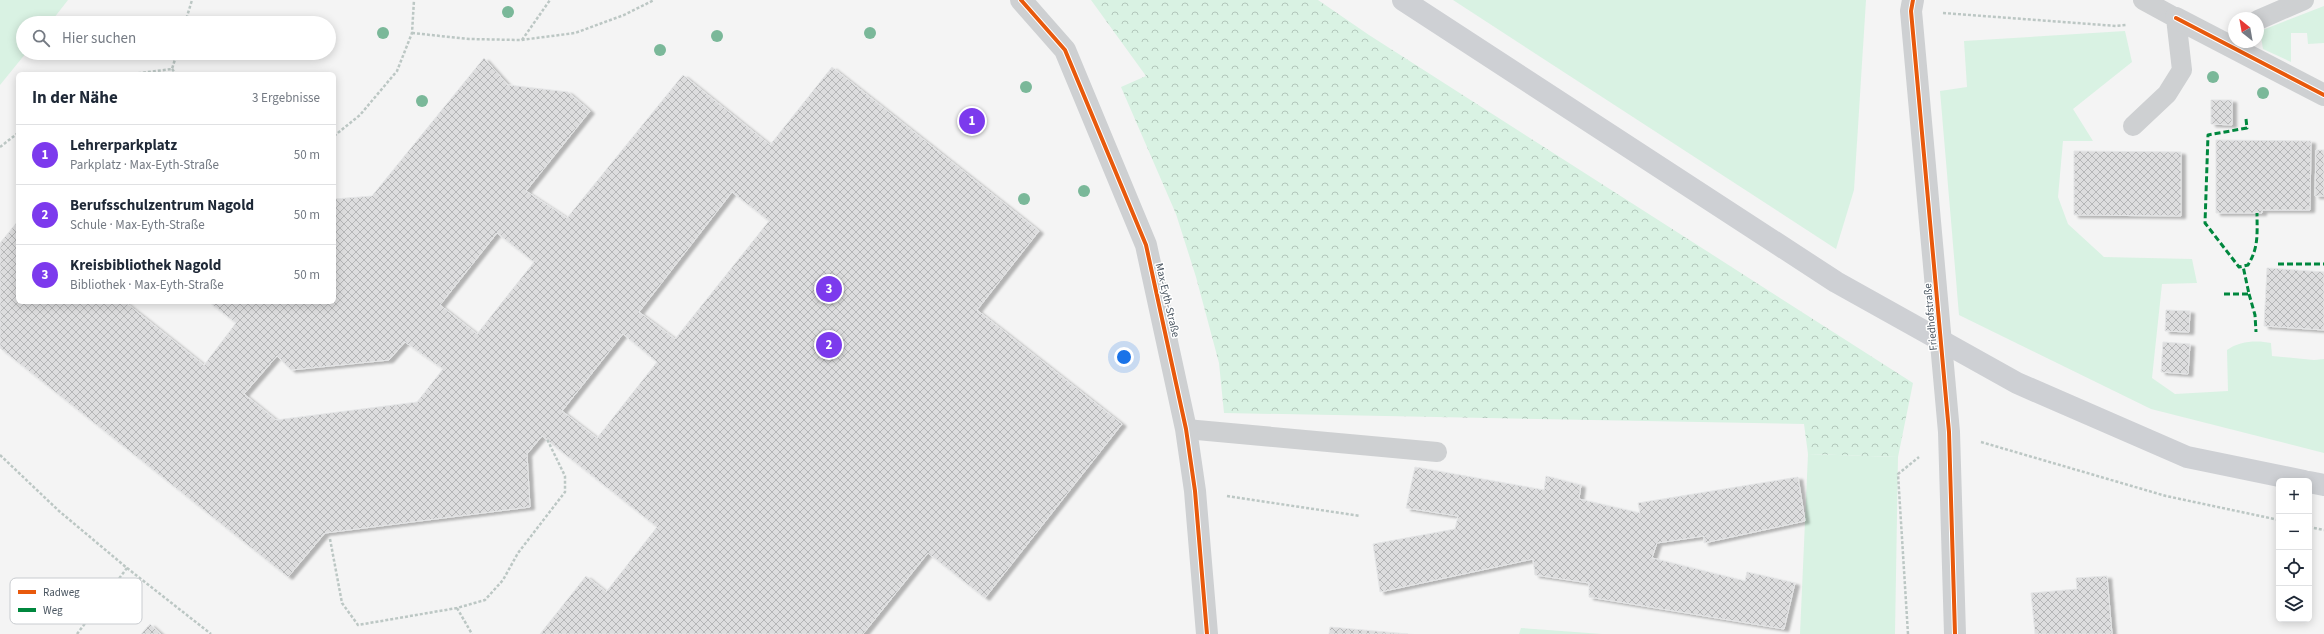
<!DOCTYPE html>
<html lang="de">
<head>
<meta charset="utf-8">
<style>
  :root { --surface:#fff; --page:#f6f6f7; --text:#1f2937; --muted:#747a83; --line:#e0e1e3; --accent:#7c3aed }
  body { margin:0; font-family:"Source Sans 3",sans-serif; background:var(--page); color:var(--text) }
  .controls { position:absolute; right:12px; bottom:12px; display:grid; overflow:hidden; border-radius:6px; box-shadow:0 2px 10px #0003 }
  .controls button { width:36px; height:36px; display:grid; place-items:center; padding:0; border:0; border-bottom:1px solid var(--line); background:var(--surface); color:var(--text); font:20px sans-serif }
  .compass { position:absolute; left:2228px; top:12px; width:36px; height:36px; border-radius:50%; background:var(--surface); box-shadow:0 2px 10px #0003; rotate:329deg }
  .you { position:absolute; left:1124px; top:357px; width:14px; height:14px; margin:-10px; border:3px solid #fff; border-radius:50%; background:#1a73e8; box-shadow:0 0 0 6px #1a73e833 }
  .badge { display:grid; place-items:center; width:26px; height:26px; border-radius:50%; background:var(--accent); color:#fff; font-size:13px; font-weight:700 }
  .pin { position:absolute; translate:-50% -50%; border:2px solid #fff; box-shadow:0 1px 4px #0006 }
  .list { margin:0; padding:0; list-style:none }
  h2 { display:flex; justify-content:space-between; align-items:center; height:52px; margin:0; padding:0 16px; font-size:17px }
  h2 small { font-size:13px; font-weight:400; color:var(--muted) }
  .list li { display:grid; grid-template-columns:26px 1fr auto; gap:12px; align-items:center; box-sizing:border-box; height:60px; padding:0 16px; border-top:1px solid var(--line) }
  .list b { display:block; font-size:15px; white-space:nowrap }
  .list p { margin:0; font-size:13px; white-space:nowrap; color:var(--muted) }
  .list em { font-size:13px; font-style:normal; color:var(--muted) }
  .icon { flex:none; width:22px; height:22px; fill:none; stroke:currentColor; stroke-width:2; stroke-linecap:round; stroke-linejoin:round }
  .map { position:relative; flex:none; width:2324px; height:634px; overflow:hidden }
  .search { position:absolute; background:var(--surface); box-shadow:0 2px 10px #0003; left:16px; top:16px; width:320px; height:44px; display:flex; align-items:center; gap:10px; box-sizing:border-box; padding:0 14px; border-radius:22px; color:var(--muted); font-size:15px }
  .panel { position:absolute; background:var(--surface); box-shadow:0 2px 10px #0003; left:16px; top:72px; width:320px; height:232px; border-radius:6px }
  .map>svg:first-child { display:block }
  .grass { fill:#d9f2e3 }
  .forest { fill:url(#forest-crowns) }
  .building { fill:url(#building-cross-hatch); stroke:#e5e6e7; fill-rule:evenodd; filter:url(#shadow) }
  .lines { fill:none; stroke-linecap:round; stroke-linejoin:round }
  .path { stroke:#bcc7c4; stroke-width:2.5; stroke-dasharray:3 2; stroke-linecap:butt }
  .service { stroke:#ced0d2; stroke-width:20 }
  .minor { stroke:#ced0d2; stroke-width:22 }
  .secondary { stroke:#ced0d4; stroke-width:22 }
  .quiet { stroke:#00873e; stroke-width:3; stroke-dasharray:6 3; stroke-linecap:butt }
  .cycleway-casing { stroke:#fff; stroke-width:6 }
  .cycleway { stroke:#e8590c; stroke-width:4 }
  .tree { fill:#7ab899 }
  .labels { text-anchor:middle; stroke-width:3; stroke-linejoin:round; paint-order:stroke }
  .street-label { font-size:11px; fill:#4a5661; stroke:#fff }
  .key { fill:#fff; stroke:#c9ccd0; stroke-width:1 }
  .key-label { font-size:11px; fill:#4a5661 }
</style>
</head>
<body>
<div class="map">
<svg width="2324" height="634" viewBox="0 0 2324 634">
  <defs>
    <pattern id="forest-crowns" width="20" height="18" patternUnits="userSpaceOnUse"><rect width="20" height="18" fill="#d9f2e3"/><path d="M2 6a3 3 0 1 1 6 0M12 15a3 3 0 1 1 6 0" fill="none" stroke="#b2c7bb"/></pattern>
    <pattern id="building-cross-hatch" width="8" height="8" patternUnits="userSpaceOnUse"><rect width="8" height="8" fill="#ddddde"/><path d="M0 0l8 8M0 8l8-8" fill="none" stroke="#b5b6b7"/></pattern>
    <filter id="shadow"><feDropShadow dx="4.5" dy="2.5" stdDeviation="1" flood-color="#0004"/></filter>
  </defs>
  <rect width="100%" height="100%" fill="#f4f4f4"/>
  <g class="grass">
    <path d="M0,0H68L50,23H23V53H26L0,85Z"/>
    <path d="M1453,0H1866L1854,190L1836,249Z"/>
    <path d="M2324,6V43L2308,44L2307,33H2291V62L2263,49L2260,31Z"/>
    <path d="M2125,31L2132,62L2073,109L2093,141H2063L2058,197L2068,224L2104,257L2192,259L2197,283L2162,284L2152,378L2175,394L2228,391L2227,350C2239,341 2257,340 2271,343L2272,356L2314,360L2324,359V453L2151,409L1959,315L1940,91L1967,87L1964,41Z"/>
    <path d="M1808,454L1898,457L1895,634H1800Z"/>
    <path d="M1521,628L1602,634H1519Z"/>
  </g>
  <path class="forest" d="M1091,0H1318L1369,35L1913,383L1898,457L1808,454L1804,424L1224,413L1219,363L1196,277L1176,214L1121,87L1146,76Z"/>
  <g class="building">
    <path d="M484,58L508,85L568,92L590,111L526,191L567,218L683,75L770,145L832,67L1039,231L977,310L1122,424L985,598L928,553L863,634H540L586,576L606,592L657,527L542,436L527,454L530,507L325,533L288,577L0,348V243L18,221V302H125L204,365L236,323L209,302H334V199L372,196ZM732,192L769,221L675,339L639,312ZM497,233L534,262L477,334L440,305ZM623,334L657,362L597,438L562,411ZM405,342L443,369L417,402L276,420L244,394L277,356L291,370L389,360Z"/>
    <path d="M2211,100H2232V125L2211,124Z"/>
    <path d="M2216,140L2311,141L2310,210H2262V213H2216Z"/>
    <path d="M2316,150H2324V196H2315Z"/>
    <path d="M2074,151L2181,152V216L2074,215Z"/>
    <path d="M2267,268L2324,272V330L2264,326Z"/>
    <path d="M2166,310L2190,311L2189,332L2165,331Z"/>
    <path d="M2163,342L2190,344L2188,374L2161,372Z"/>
    <path d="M1415,467L1544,490L1546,476L1581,485L1579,499L1640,513L1638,503L1798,477L1805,521L1704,543V536L1657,543L1652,558L1745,581L1747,572L1795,583L1784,629L1589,597V583L1535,575L1533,559L1380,592L1373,544L1455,529L1458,516L1406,508Z"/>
    <path d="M2107,576L2112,634H2035L2031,593L2077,589L2076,578Z"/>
    <path d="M150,624L161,634H141Z"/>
    <path d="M1330,627L1408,634H1329Z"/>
  </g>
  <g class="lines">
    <g class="path">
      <path d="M1943,13L2116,26L2126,25"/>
      <path d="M185,23L192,0"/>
      <path d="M412,33L469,39L521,40L575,33L624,15L654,0"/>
      <path d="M522,40L550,0"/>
      <path d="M172,69L176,74"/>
      <path d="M133,74L172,69L177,53"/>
      <path d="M334,136L360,115L397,71L412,33L414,0"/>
      <path d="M0,147L18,133"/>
      <path d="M1981,442L2166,496L2279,520"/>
      <path d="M0,455L59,511L127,568L77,634"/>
      <path d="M1227,496L1360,516"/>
      <path d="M2309,527L2324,530"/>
      <path d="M330,539L342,603L358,625L457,608L485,600L503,580L518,553L565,492V476L547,439"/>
      <path d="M127,568L211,634"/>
      <path d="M457,608L472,634"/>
      <path d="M1908,634L1898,474L1919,457"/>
    </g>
    <g class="service">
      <path d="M2258,20L2304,0"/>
      <path d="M2133,126L2167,94L2182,70L2176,18L2143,0"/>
      <path d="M1186,429L1437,452"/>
    </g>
    <g class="minor">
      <path d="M1021,0L1065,50L1146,245L1186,429L1195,491L1207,634"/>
      <path d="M1913,0L1911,11L1949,432L1955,634"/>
      <path d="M2176,18L2324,95"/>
    </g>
    <g class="secondary">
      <path d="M1403,0L1836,282L2017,383L2187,457L2304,481"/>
      <path d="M2309,482L2324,485"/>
    </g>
    <g class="quiet">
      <path d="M2246,119L2247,128L2208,135L2205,223L2239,267L2248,265C2259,247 2257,233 2257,213"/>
      <path d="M2278,264H2324"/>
      <path d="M2224,294H2249L2243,266"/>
      <path d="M2249,294L2255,315L2256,332"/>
    </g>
    <g class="cycleway-casing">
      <g id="cycleway">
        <path d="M1021,0L1065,50L1146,245L1186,429L1195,491L1207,634"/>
        <path d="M1913,0L1911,11L1949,432L1955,634"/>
        <path d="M2176,18L2324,95"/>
      </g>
    </g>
    <use href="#cycleway" class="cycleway"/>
  </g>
  <g class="tree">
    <circle cx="508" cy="12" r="6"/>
    <circle cx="383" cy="33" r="6"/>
    <circle cx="870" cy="33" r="6"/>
    <circle cx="717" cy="36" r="6"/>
    <circle cx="660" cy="50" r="6"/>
    <circle cx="2213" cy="77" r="6"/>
    <circle cx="1026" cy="87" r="6"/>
    <circle cx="2263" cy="93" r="6"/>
    <circle cx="422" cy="101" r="6"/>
    <circle cx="1084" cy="191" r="6"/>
    <circle cx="1024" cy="199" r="6"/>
  </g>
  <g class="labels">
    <g class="street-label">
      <text transform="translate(1168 300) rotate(77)" y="4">Max-Eyth-Straße</text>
      <text transform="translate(1930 317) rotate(-95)" y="4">Friedhofstraße</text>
    </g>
  </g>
  <rect x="10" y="578" width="132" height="46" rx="6" class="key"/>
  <rect x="18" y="590" width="18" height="4" fill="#e8590c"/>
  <rect x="18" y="608" width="18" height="4" fill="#00873e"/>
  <g class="key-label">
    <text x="43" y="596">Radweg</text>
    <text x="43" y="614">Weg</text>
  </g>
</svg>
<div class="controls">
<button>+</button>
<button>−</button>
<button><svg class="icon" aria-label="locate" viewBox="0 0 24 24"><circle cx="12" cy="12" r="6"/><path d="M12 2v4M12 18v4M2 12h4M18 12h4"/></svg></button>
<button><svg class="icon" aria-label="layers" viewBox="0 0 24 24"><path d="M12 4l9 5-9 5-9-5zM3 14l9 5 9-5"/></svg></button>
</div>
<svg class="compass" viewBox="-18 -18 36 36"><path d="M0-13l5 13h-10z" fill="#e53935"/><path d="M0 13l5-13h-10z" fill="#747a83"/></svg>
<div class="you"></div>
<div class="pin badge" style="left:972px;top:121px">1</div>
<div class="pin badge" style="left:829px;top:345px">2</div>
<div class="pin badge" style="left:829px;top:289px">3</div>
<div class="search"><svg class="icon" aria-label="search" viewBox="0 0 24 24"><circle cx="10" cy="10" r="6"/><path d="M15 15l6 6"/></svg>Hier suchen</div>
<section class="panel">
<h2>In der Nähe<small>3 Ergebnisse</small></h2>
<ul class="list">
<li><span class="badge">1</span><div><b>Lehrerparkplatz</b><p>Parkplatz · Max-Eyth-Straße</p></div><em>50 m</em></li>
<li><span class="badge">2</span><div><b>Berufsschulzentrum Nagold</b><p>Schule · Max-Eyth-Straße</p></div><em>50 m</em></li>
<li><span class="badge">3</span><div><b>Kreisbibliothek Nagold</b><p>Bibliothek · Max-Eyth-Straße</p></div><em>50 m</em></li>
</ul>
</section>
</div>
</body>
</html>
